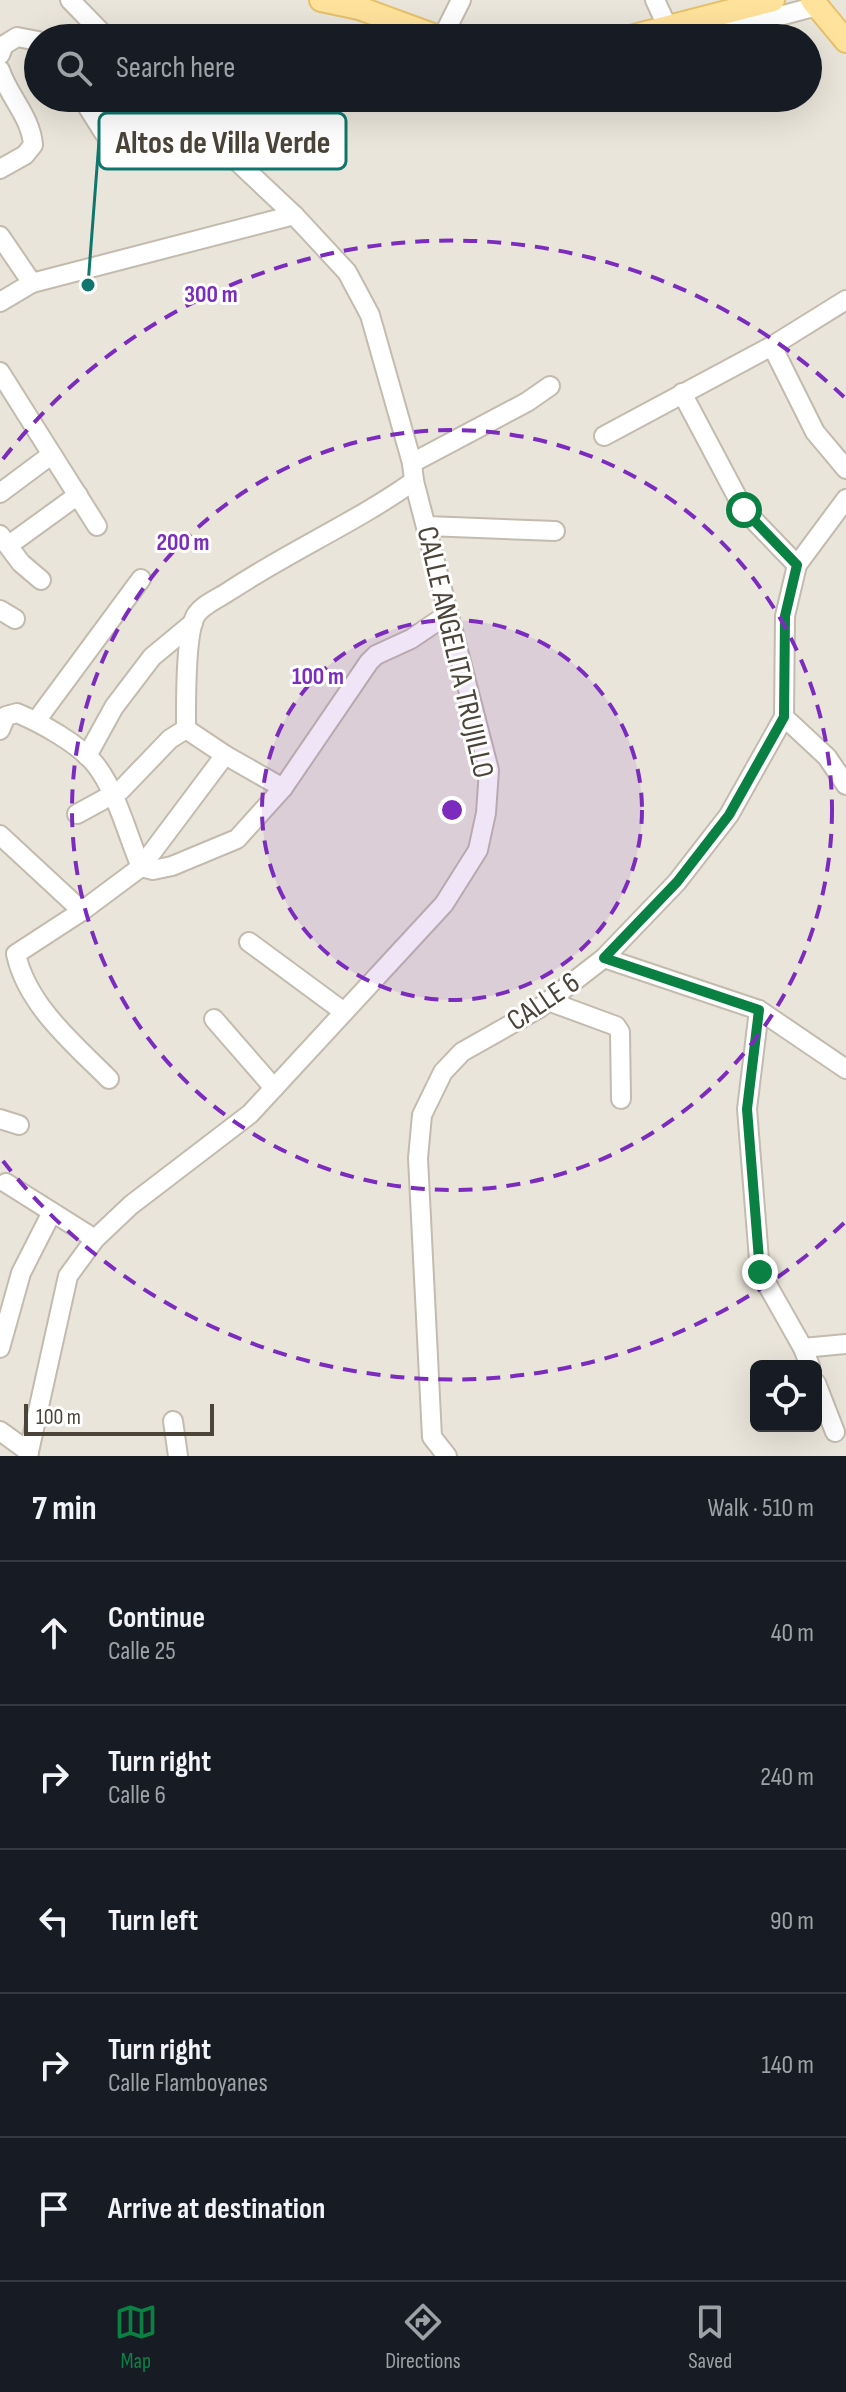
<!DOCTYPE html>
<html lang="en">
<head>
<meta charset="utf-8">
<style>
  :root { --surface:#171b24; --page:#20242c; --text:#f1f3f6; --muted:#9ea1a6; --line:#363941; --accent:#0b8043 }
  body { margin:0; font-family:"Sofia Sans Condensed",sans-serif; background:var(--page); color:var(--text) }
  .controls { position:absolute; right:24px; bottom:24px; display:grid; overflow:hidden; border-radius:12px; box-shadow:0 8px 32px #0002 }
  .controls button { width:72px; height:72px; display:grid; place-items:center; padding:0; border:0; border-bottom:2px solid var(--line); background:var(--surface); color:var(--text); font:40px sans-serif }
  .scale { position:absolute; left:24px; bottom:20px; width:190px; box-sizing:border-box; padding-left:8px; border:4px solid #4b4439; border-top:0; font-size:22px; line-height:28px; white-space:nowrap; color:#4b4439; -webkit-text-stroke:6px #fff; paint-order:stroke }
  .stop { position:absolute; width:24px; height:24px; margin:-18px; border:6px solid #0b8043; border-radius:50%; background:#fff }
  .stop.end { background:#0b8043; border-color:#fff; box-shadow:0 2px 8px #0008 }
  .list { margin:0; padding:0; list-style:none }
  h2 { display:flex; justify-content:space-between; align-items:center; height:104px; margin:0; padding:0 32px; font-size:34px }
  h2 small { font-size:26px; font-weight:400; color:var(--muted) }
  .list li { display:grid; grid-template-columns:52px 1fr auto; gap:24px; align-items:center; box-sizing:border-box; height:144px; padding:0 32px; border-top:2px solid var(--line) }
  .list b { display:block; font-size:30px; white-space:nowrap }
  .list p { margin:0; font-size:26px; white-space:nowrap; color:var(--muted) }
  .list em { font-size:26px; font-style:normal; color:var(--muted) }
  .icon { flex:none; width:44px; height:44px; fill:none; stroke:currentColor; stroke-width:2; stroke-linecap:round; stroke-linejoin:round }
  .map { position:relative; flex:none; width:846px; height:1456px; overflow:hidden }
  .search { position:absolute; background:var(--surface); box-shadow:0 8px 32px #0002; left:24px; right:24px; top:24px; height:88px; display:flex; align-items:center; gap:20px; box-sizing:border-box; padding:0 28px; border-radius:44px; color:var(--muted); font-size:30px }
  .sheet { height:824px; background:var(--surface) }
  nav { display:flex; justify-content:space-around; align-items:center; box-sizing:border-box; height:112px; border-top:2px solid var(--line); background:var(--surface); font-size:22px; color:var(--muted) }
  nav a { display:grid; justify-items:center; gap:4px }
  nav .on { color:var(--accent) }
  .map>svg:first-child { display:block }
  .residential { fill:#eae5da; fill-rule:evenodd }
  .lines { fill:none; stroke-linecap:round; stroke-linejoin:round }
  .minor-casing { stroke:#c2bbae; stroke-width:22 }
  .major-casing { stroke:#e6c16a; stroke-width:26 }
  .minor { stroke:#fff; stroke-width:18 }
  .major { stroke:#ffe39c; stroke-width:22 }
  .route { stroke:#0b8043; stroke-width:10 }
  .ring { fill:none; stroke:#7b2cbf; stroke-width:4; stroke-dasharray:14 10 }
  .labels { text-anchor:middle; stroke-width:6; stroke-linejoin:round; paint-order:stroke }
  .street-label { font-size:30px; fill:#4b4439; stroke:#fff }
  .centre { fill:#7b2cbf; stroke:#fff; stroke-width:4 }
  .ring-label { font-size:24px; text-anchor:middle; font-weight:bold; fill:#7b2cbf; stroke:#fff; stroke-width:6; stroke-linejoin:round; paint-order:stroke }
  .leader { fill:none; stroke:#0f766e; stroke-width:3 }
  .callout-dot { fill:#0f766e; stroke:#fff; stroke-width:3 }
  .callout { fill:#fff; stroke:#0f766e; stroke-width:3 }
  .callout-label { font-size:32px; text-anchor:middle; font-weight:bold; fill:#4b4439 }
</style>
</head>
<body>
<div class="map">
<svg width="846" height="1456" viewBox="0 0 846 1456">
  <rect width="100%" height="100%" fill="#f6f3ec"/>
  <path class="residential" d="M0,0H846V1456H0ZM38,38H808V98H38ZM756,1366H816V1426H756Z"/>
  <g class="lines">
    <g class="minor-casing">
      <g id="minor">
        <path d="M70,0L107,38"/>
        <path d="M655,0L667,26"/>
        <path d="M442,38L461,0"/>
        <path d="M719,38L735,28L817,6"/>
        <path d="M0,55L4,45L17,37L38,41"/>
        <path d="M0,70C9,97 31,117 33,145L25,155L0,169"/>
        <path d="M82,98L104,133"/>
        <path d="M0,236L32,283"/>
        <path d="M0,302L32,283L294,215"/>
        <path d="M772,346L815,432L846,469"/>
        <path d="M0,372L97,526"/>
        <path d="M682,393L744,510L797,565"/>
        <path d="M604,436L772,346L846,300"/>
        <path d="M412,463L527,402L550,386"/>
        <path d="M0,493L51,455"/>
        <path d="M427,526L555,531"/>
        <path d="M0,535L21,563L41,580"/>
        <path d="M9,545L78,495"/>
        <path d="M0,610L15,619"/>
        <path d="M784,717L827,757L846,785"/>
        <path d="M36,721L141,579"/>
        <path d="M186,729C186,706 185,633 196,615C203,604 221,597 231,590C290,551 356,522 414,481"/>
        <path d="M0,730L6,716L17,713C41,723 79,744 95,764C117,792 127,834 141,867L153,870L172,866L237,839L283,788"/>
        <path d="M87,756L114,707L152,657L193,623"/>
        <path d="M77,814L121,790L170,739L186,729L225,755L283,788L369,662L376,655L411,639L448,614"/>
        <path d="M0,835L82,911L141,867L225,755"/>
        <path d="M82,911L16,954C27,1005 73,1043 109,1079"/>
        <path d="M249,942L344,1012"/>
        <path d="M604,958L759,1010L846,1069"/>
        <path d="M548,1001L616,1026L620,1032L621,1099"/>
        <path d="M759,1010L747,1109L760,1272L803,1348L810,1366"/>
        <path d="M214,1019L274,1088"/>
        <path d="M0,1119L19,1125"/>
        <path d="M6,1183L95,1239"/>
        <path d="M0,1348L21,1273L52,1212"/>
        <path d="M803,1348L846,1344"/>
        <path d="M816,1383L835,1432"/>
        <path d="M173,1421L178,1456"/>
        <path d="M0,1431L29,1452"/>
        <path d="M28,1456L68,1276L95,1239L131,1205L250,1114L444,904L478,850L486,813L489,770L414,481L412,463L370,315L347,272L294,215L170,98"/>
        <path d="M447,1456L432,1437L418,1158L422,1115L443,1072L462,1052L538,1009L604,958L677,882L729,815L784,717L785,616L797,565L846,499"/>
      </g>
    </g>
    <g class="major-casing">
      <g id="major">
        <path d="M321,0L359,8L441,38"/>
        <path d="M812,0L846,41"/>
        <path d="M626,38L773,0"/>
      </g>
    </g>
    <use href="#minor" class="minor"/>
    <use href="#major" class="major"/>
  </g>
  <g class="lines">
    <path class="route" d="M744,510L797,565L785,616L784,717L729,815L677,882L604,958L759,1010L747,1109L760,1272"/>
  </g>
  <circle cx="452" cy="810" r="190" fill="#7b2cbf" fill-opacity=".12"/>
  <g class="ring">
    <circle cx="452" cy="810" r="190"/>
    <circle cx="452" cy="810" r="380"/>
    <path d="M844 1223A570 570 0 0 1 3 1161M3 459A570 570 0 0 1 844 397"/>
  </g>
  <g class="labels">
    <g class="street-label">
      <text transform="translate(456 652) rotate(77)" y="10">CALLE ANGELITA TRUJILLO</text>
      <text transform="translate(543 1001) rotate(-34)" y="10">CALLE 6</text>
    </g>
  </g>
  <circle cx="452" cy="810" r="12" class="centre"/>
  <g class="ring-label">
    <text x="211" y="302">300 m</text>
    <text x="183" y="550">200 m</text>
    <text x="318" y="684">100 m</text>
  </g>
  <path class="leader" d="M88 285L99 141"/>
  <circle class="callout-dot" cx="88" cy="285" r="8"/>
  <rect class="callout" x="99" y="113" width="247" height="56" rx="8"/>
  <g class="callout-label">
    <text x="223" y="153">Altos de Villa Verde</text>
  </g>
</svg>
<div class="controls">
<button><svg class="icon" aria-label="locate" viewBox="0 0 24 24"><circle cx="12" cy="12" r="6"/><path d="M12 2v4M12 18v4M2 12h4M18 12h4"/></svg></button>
</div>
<div class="scale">100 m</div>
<div class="stop" style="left:744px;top:510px"></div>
<div class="stop end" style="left:760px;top:1272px"></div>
<div class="search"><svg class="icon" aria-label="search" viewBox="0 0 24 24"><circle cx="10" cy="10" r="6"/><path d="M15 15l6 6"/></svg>Search here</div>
</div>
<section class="sheet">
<h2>7 min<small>Walk · 510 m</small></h2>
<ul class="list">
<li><svg class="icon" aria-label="ahead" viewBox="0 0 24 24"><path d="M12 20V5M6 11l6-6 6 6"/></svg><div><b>Continue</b><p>Calle 25</p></div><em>40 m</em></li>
<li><svg class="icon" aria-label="right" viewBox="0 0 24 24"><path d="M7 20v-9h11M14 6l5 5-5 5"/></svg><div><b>Turn right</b><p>Calle 6</p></div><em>240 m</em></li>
<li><svg class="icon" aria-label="left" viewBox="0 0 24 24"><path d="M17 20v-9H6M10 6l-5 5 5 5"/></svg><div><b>Turn left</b></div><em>90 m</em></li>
<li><svg class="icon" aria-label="right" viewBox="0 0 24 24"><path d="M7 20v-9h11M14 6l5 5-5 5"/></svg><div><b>Turn right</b><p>Calle Flamboyanes</p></div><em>140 m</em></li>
<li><svg class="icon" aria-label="arrive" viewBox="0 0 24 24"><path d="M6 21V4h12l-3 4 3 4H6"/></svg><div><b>Arrive at destination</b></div></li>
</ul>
</section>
<nav>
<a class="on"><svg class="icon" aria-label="map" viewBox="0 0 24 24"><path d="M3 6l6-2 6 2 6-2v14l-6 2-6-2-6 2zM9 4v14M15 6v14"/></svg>Map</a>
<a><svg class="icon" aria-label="directions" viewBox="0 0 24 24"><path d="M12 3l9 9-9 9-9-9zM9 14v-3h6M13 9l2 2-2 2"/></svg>Directions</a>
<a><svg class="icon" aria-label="saved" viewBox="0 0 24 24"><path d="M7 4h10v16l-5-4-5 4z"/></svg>Saved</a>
</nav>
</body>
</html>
